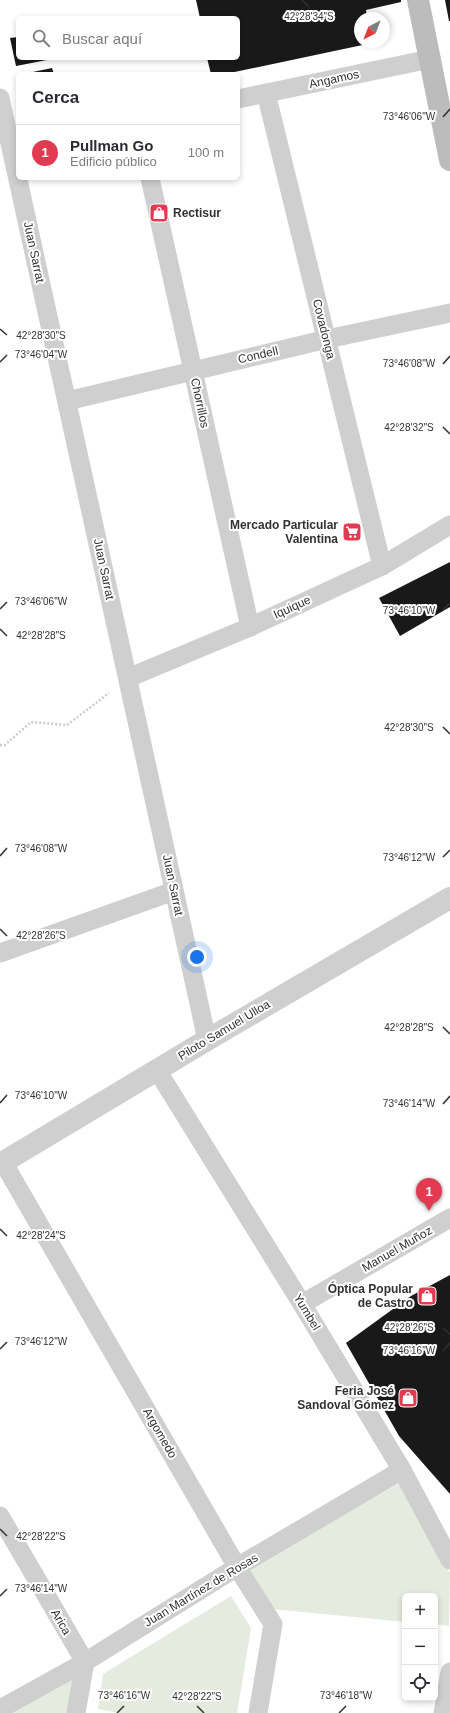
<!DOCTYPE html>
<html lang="es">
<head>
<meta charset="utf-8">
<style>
  :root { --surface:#fff; --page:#f7f7f7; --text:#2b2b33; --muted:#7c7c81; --line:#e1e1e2; --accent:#e23b51 }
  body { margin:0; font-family:Arial,sans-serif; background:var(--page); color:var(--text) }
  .controls { position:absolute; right:12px; bottom:12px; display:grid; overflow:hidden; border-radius:6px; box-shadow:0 2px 6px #0003 }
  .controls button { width:36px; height:36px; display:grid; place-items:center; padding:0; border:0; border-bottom:1px solid var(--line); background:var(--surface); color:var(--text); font:20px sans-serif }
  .compass { position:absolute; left:354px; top:12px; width:36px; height:36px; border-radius:50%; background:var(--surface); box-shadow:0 2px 6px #0003; rotate:222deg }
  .you { position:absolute; left:197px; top:957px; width:14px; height:14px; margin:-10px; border:3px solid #fff; border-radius:50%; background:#1a73e8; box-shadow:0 0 0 6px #1a73e833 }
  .badge { display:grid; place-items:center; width:26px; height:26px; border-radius:50%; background:var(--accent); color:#fff; font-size:13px; font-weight:700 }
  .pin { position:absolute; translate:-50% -33px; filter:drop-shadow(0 1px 2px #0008) }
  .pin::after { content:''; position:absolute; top:21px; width:14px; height:12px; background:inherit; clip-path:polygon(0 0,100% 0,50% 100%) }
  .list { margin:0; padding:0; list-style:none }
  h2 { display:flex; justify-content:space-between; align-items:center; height:52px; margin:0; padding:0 16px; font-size:17px }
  h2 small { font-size:13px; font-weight:400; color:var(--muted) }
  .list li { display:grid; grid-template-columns:26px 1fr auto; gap:12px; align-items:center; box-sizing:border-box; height:56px; padding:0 16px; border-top:1px solid var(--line) }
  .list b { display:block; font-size:15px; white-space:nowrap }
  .list p { margin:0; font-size:13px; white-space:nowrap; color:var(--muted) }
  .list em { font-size:13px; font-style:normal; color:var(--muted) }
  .icon { flex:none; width:22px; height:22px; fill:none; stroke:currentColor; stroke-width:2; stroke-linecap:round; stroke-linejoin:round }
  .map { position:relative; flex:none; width:450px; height:1713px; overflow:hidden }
  .search { position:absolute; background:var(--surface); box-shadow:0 2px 6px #0003; left:16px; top:16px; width:224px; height:44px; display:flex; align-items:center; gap:10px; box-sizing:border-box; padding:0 14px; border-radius:6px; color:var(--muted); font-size:15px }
  .panel { position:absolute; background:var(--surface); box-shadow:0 2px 6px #0003; left:16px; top:72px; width:224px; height:108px; border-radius:6px }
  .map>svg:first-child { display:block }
  .green { fill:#e5ebde }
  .building { fill:#191919 }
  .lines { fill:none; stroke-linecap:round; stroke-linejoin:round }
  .path { stroke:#ccc; stroke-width:2.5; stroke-dasharray:2 2; stroke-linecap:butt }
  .minor { stroke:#cfcfcf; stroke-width:19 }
  .tertiary { stroke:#cfcfcf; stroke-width:22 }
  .secondary { stroke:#bcbcbc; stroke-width:22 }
  .ticks { fill:none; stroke:#323232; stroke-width:1.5 }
  .labels { text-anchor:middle; stroke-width:4; stroke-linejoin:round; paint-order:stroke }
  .street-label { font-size:12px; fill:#323232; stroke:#fff }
  .poi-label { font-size:12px; font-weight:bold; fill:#323232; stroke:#fff; text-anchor:end }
  .ticks-label { font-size:10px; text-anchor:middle; fill:#323232; stroke:#fff; stroke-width:4; stroke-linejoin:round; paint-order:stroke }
</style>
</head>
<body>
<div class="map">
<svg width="450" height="1713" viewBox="0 0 450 1713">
  <rect width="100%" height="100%" fill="#fff"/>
  <g class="green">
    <path d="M400,1483L450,1573L449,1626L435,1624V1596H405V1622L272,1609L248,1569Z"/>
    <path d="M231,1596L251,1628L237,1713H119L98,1709L103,1674Z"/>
    <path d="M73,1678L68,1713H11Z"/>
  </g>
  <g class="building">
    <path d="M196,0H401V2L366,10L367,18H360V42H372V43L225,74H211L207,58H238V18H200Z"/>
    <path d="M445,0H450V21H449Z"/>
    <path d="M18,37V58L52,59L16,66L10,38Z"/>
    <path d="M52,68L54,74H28V73Z"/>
    <path d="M450,562V607L400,636L379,598Z"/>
    <path d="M450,1275V1494L399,1436L346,1343L411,1296Z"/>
  </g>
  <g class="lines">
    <path class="path" d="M0,745H5L31,722L67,725L109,693"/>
    <g class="minor">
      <path d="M266,93L382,566"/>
      <path d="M0,98L207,1040"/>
      <path d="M238,99L430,59"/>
      <path d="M150,178L250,627"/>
      <path d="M67,401L327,339L450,313"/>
      <path d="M128,678L250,627L382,566L450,525"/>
      <path d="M0,953L174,891"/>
      <path d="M157,1070L302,1304L402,1470L450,1560"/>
      <path d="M3,1162L237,1567L273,1624L258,1713"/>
      <path d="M302,1304L450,1218"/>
      <path d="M0,1516L85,1662L76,1713"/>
      <path d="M0,1709L85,1662L237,1567L402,1470"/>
      <path d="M443,1713L450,1672"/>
    </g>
    <path class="tertiary" d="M0,1164L207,1040L450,898"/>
    <path class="secondary" d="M418,0L450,160"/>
  </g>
  <path class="ticks" d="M302,0L309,7M443,117L450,109M0,329L7,335M0,362L7,355M443,364L450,356M443,427L450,434M0,609L7,602M443,610L450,603M0,629L7,636M443,727L450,734M0,856L7,848M443,857L450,850M0,929L7,936M443,1027L450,1034M0,1103L7,1095M443,1104L450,1096M0,1229L7,1236M443,1328L450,1334M0,1349L7,1342M443,1351L450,1343M0,1529L7,1536M0,1596L7,1589M197,1706L204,1713M117,1713L124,1706M339,1713L346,1706"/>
  <defs>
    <g id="shop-square" transform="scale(1)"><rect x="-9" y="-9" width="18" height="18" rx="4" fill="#e23b51" stroke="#fff"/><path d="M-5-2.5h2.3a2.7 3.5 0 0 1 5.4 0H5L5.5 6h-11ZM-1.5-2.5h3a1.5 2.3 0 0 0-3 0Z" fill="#fff"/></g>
    <g id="supermarket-square" transform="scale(1)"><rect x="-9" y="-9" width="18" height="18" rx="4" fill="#e23b51" stroke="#fff"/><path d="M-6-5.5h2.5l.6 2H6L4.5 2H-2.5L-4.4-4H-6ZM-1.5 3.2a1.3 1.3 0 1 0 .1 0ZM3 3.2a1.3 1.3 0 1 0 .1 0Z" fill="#fff"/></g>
  </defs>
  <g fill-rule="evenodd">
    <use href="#shop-square" x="159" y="213"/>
    <use href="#supermarket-square" x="352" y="532"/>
    <use href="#shop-square" x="427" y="1296"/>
    <use href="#shop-square" x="408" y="1398"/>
  </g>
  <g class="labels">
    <g class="street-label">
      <text transform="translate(334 79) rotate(-12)" y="4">Angamos</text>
      <text transform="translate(34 252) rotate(78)" y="4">Juan Sarrat</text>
      <text transform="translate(324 329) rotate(76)" y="4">Covadonga</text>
      <text transform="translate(258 355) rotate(-13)" y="4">Condell</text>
      <text transform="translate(200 403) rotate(78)" y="4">Chorrillos</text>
      <text transform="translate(104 569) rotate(78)" y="4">Juan Sarrat</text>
      <text transform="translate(292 607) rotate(-25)" y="4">Iquique</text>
      <text transform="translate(173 885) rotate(78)" y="4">Juan Sarrat</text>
      <text transform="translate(224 1030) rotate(-31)" y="4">Piloto Samuel Ulloa</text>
      <text transform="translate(397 1249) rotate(-30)" y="4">Manuel Muñoz</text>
      <text transform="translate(307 1312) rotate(59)" y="4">Yumbel</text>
      <text transform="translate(160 1433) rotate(60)" y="4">Argomedo</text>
      <text transform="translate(201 1590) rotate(-31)" y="4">Juan Martínez de Rosas</text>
      <text transform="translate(61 1622) rotate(60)" y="4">Arica</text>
    </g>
    <g class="poi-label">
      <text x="173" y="217" text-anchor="start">Rectisur</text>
      <text x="338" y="529">Mercado Particular<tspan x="338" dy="14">Valentina</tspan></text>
      <text x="413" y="1293">Óptica Popular<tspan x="413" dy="14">de Castro</tspan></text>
      <text x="394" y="1395">Feria José<tspan x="394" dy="14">Sandoval Gómez</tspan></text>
    </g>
  </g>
  <g class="ticks-label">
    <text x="309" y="20">42°28'34"S</text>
    <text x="409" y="120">73°46'06"W</text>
    <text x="41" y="339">42°28'30"S</text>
    <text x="41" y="358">73°46'04"W</text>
    <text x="409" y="367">73°46'08"W</text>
    <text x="409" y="431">42°28'32"S</text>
    <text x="41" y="605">73°46'06"W</text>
    <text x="409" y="614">73°46'10"W</text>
    <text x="41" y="639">42°28'28"S</text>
    <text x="409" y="731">42°28'30"S</text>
    <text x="41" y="852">73°46'08"W</text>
    <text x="409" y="861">73°46'12"W</text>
    <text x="41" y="939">42°28'26"S</text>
    <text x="409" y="1031">42°28'28"S</text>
    <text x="41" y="1099">73°46'10"W</text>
    <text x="409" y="1107">73°46'14"W</text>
    <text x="41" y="1239">42°28'24"S</text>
    <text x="409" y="1331">42°28'26"S</text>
    <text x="41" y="1345">73°46'12"W</text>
    <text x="409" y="1354">73°46'16"W</text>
    <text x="41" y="1540">42°28'22"S</text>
    <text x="41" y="1592">73°46'14"W</text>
    <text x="124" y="1699">73°46'16"W</text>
    <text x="346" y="1699">73°46'18"W</text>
    <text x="197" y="1700">42°28'22"S</text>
  </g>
</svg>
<div class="controls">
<button>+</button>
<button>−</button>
<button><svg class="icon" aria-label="locate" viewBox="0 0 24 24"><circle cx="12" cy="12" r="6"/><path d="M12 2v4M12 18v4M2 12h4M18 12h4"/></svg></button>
</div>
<svg class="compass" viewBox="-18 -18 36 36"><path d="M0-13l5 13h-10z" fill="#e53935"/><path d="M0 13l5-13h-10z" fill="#7c7c81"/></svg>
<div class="you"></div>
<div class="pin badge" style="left:429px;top:1211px">1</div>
<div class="search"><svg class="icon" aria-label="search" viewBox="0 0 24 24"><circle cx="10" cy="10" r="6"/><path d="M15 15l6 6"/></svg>Buscar aquí</div>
<section class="panel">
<h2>Cerca<small></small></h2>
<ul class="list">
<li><span class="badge">1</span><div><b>Pullman Go</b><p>Edificio público</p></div><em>100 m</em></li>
</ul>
</section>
</div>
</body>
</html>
